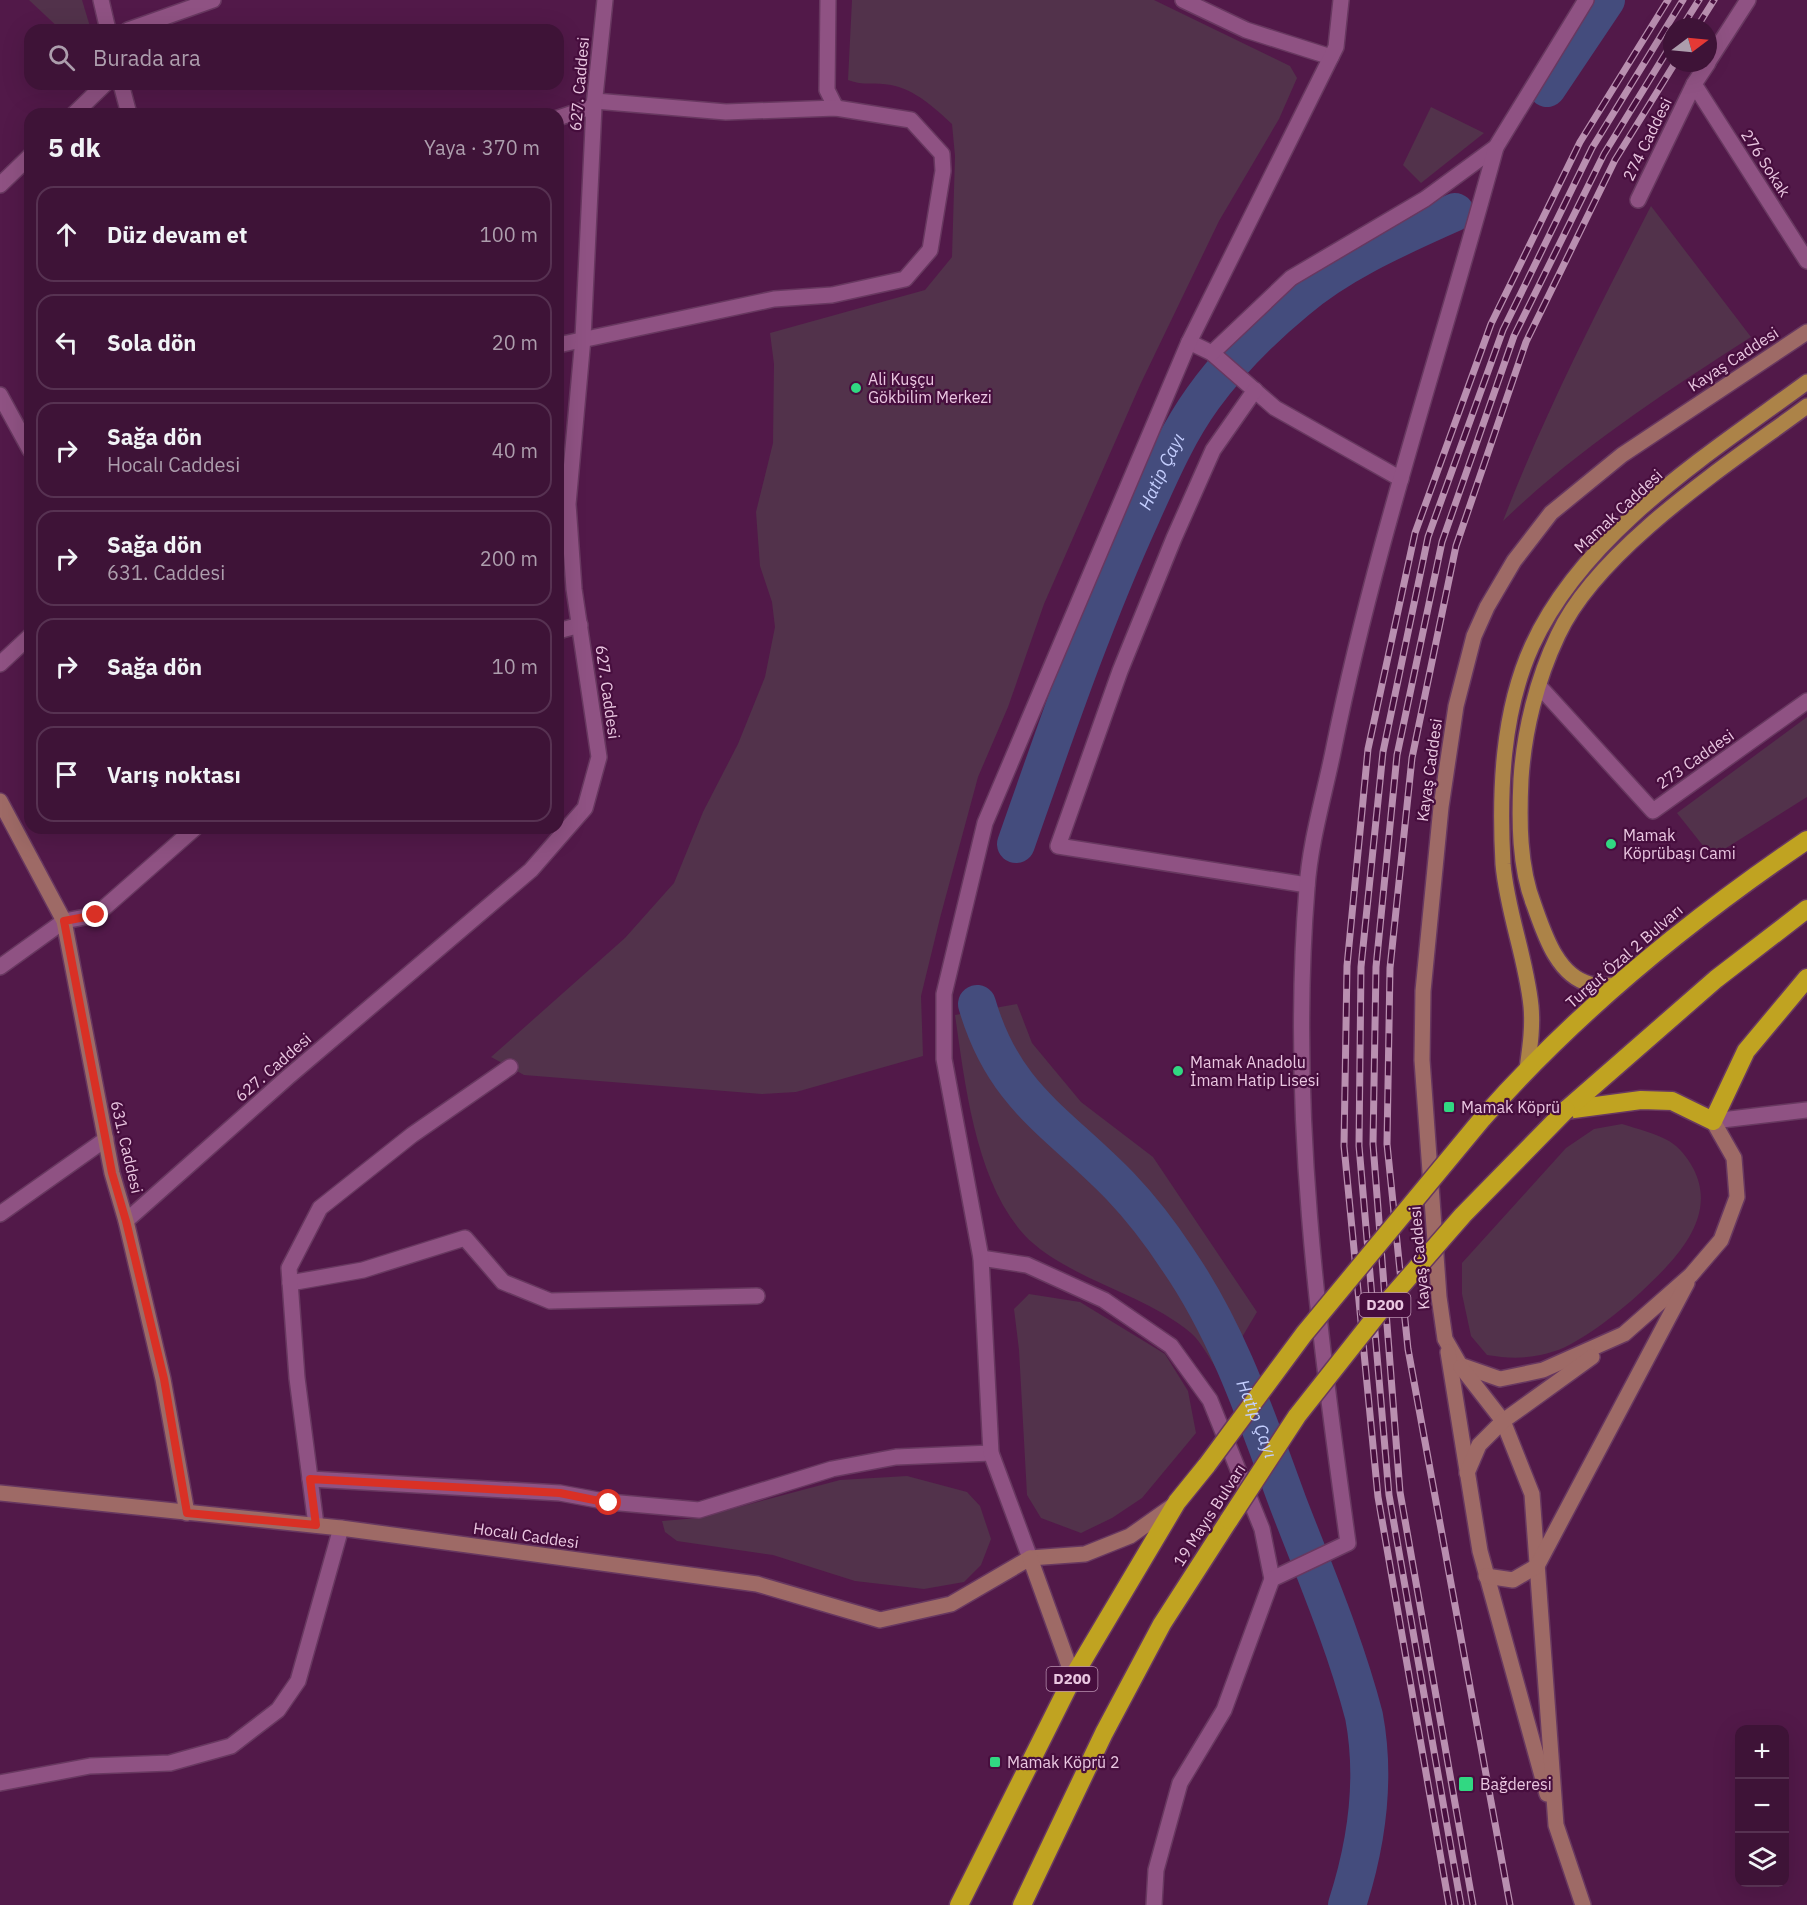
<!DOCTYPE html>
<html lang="tr">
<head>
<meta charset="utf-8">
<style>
  :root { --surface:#3e1337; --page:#492042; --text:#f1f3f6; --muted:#ad9ead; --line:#573252 }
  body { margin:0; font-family:"IBM Plex Sans",sans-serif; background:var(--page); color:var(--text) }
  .controls { position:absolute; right:18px; bottom:18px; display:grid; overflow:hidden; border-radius:12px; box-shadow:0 6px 24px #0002 }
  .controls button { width:54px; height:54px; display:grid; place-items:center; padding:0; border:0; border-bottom:2px solid var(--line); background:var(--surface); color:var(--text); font:30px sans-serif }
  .compass { position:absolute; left:1663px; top:18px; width:54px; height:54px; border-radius:50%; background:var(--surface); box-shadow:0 6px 24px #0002; rotate:74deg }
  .stop { position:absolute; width:18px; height:18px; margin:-14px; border:4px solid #d93025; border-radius:50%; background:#fff }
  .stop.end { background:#d93025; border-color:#fff; box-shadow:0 2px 6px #0008 }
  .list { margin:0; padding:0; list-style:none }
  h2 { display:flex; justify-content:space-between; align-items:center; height:78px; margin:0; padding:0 24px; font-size:26px }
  h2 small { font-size:20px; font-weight:400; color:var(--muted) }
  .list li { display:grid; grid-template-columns:39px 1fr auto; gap:18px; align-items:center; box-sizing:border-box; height:96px; margin:0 12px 12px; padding:0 12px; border:2px solid var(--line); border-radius:18px }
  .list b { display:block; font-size:22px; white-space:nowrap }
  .list p { margin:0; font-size:20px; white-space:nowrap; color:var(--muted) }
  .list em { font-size:20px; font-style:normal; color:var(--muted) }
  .icon { flex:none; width:33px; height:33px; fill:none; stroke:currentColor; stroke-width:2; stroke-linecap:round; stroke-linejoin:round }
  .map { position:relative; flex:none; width:1807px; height:1905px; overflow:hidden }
  .search { position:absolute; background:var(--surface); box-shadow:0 6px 24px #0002; left:24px; top:24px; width:540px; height:66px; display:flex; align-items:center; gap:15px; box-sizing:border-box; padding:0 21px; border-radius:18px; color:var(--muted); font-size:22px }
  .panel { position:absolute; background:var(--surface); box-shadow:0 6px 24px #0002; left:24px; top:108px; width:540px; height:726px; border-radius:18px }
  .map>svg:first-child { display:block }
  .green { fill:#52324b }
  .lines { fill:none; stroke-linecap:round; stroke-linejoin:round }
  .river { stroke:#444c7d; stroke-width:38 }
  .street-casing { stroke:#683860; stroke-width:18 }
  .secondary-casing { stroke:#683860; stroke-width:18 }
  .primary-casing { stroke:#683860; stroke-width:18 }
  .highway-casing { stroke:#683860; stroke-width:21 }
  .street { stroke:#8f5283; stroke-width:15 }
  .secondary { stroke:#9e6a66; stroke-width:15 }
  .primary { stroke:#ac8348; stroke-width:15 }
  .highway { stroke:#c0a321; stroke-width:18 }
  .rail-casing { stroke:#b98fb0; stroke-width:7 }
  .rail { stroke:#470e3e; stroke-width:4.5; stroke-dasharray:14; stroke-linecap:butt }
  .highway-bridge-casing { stroke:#683860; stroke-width:21; stroke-linecap:butt }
  .highway-bridge { stroke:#c0a321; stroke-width:18 }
  .route { stroke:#d93025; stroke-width:8 }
  .poi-dot { fill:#31d882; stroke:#470e3e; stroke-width:2 }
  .labels { text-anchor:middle; stroke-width:4.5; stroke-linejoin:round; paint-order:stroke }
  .shield { fill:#470e3e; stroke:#b990b0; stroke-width:1.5 }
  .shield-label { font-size:15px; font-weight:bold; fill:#eac7e1 }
  .street-label { font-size:16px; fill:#eac7e1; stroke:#470e3e }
  .poi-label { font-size:16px; fill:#eac7e1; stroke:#470e3e; text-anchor:start }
  .water-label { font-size:18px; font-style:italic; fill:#c4cefe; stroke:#470e3e }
</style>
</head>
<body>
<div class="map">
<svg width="1807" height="1905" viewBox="0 0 1807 1905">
  <rect width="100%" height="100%" fill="#521949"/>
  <g class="green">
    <path d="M29,0H82L91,30H61Z"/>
    <path d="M852,0H1154L1290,66L1297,78L1279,119L1219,221L1140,385L1044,604L1008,707L978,777L940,918L921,996L923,1056L796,1092L762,1094L524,1075L491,1057L625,938L674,883L703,812L738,744L765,677L775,627L772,602L760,566L756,512L773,443L774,364L770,333L925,290L952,257L955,156L952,124C935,108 914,89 891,85C876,82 863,86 848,80Z"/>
    <path d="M1431,107L1484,133L1421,183L1403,165Z"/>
    <path d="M1651,206L1751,337C1664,393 1578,449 1503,521C1545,412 1598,309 1651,206Z"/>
    <path d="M1807,717V797L1712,857L1677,813Z"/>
    <path d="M1017,1004L1032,1043L1081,1102L1153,1157L1257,1312L1220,1374C1211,1361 1202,1343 1191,1333C1154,1302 1104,1288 1063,1264C1049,1256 1030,1243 1020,1230C975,1175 965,1084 955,1015Z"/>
    <path d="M1622,1124C1638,1129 1655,1133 1669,1141C1679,1147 1688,1158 1693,1168C1719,1217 1675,1260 1641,1292C1622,1310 1579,1344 1555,1351C1531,1359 1511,1359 1487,1355L1471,1336L1462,1294V1263L1566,1148L1594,1129Z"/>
    <path d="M1029,1294L1080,1302L1165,1354L1188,1391L1196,1433L1142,1498L1112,1518L1081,1533L1041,1518L1027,1495L1019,1350L1014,1309Z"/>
    <path d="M907,1476L967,1492L980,1506L991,1539L981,1565L964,1582L924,1589L855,1581L773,1555L677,1541L665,1532L662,1521L698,1518L840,1480Z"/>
  </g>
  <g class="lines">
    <g class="river">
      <path d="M1547,88L1606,0"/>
      <path id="s1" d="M1016,844C1055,733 1093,621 1142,514C1160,474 1177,434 1203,398C1229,362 1263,328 1297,300C1343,261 1400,237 1455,212"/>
      <path id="s2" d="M977,1004C1004,1097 1057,1121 1120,1186C1141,1208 1161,1234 1178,1260C1229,1334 1257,1419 1288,1503C1315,1573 1345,1643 1364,1716C1376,1780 1367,1843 1347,1905"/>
    </g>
    <g class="street-casing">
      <g id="street">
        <path d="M101,0L108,30"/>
        <path d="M828,0L827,90L836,108"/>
        <path d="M1183,0L1246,30L1331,57"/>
        <path d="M128,30L213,0"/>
        <path d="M1708,62L1748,0"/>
        <path d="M121,84L129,114"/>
        <path d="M1694,84L1807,261"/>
        <path d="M74,114L105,84"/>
        <path d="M558,118L594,106"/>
        <path d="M0,185L30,156"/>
        <path d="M1638,200L1694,84L1708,63"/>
        <path d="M1189,342L1212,353L1275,408L1401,479"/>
        <path d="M558,345L774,299L832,295L905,279L930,250L943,171L942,154L911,120L836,108L726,112L595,101"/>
        <path d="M1212,353L1291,278L1425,199L1496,147L1586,0"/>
        <path d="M1255,390L1213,450L1174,538L1120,671L1058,846L1307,885"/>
        <path d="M0,395L30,450"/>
        <path d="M558,631L580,625"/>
        <path d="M0,664L30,636"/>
        <path d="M1539,686L1653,811L1807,701"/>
        <path d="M0,967L64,921L96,915L195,828"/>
        <path d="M1713,1121L1807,1110"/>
        <path d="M0,1214L106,1139"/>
        <path d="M126,1221L288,1077L531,870L585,808L599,757L574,589L568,504L583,338L594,106L605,0"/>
        <path d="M981,1258L1027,1265L1104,1300L1171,1346L1210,1400L1262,1529L1272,1579"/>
        <path d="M290,1283L363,1270L465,1238L503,1282L550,1301L757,1296"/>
        <path d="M310,1479L560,1493L609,1502L699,1510L832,1469L896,1457L991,1453"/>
        <path d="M316,1525L297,1378L289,1268L320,1208L412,1135L510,1067"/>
        <path d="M1030,1558L991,1453L981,1258L944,1059V994L985,823L1189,342L1336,47L1341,0"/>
        <path d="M0,1783L90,1766L170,1763L231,1746L278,1710L298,1681L341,1528"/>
        <path d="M1154,1905L1156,1870L1180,1783L1224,1710L1272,1579L1348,1543C1318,1326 1289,1107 1307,888C1310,841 1325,793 1334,747C1375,544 1442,347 1496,147"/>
      </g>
    </g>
    <g class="secondary-casing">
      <g id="secondary">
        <path d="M0,801L64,921L112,1173L126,1221L163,1379L187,1513"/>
        <path d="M1713,1121L1734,1158L1737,1197L1721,1240L1691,1275L1624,1334L1543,1370L1500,1379L1460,1365L1445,1339L1439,1297L1422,1060L1423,991L1441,807L1456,706L1474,636L1487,607L1514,561L1551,513L1622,455L1807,332"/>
        <path d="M1448,1352L1480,1551L1547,1794"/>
        <path d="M1461,1367L1503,1421L1532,1494L1556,1825L1583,1905"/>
        <path d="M1467,1473L1479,1445L1503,1421L1592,1357"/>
        <path d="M0,1493L341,1528L757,1584L880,1620L951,1604L1030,1558L1085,1554L1130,1536L1174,1505"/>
        <path d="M1030,1558L1073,1677"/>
        <path d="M1486,1576L1513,1580L1537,1566L1687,1283"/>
      </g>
    </g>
    <g class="primary-casing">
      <g id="primary">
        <path d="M1617,985C1608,985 1598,986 1590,984C1557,976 1544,933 1534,905C1519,867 1519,820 1521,779C1524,731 1537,679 1558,635C1598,548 1730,463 1807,406"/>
        <path d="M1527,1069C1530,1047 1533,1027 1531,1006C1526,957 1507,912 1503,864C1499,792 1502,712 1532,646C1584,532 1709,454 1807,382"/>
      </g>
    </g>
    <g class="highway-casing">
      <g id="highway">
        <path d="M1566,1110L1641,1100L1672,1101L1713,1121L1746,1051L1807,978"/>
        <path d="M1566,1110L1716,979L1807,909"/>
        <path d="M1482,1119C1577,1011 1689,920 1807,840"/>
        <path d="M959,1905L1073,1677L1177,1502L1207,1465"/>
        <path d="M1022,1905L1104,1733L1162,1624L1229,1520"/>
      </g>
    </g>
    <use href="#street" class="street"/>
    <use href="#secondary" class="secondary"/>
    <use href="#primary" class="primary"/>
    <use href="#highway" class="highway"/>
    <g class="rail-casing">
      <g id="rail">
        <path d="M1682,27L1699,0"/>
        <path d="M1697,27L1714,0"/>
        <path d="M1449,1905L1378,1497L1344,1146L1347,966L1368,749L1415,533L1491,324L1580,142L1668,0"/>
        <path d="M1461,1905L1389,1495L1359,1146L1361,967L1383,752L1428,537L1503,330L1592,148L1683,0"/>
        <path d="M1473,1905L1400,1492L1373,1144L1376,967L1397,755L1442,542L1514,336L1604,154L1672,43"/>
        <path d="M1510,1905L1408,1349L1387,1144L1390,968L1412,758L1456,546L1526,342L1615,160L1675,63"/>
      </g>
    </g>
    <use href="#rail" class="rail"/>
    <g class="highway-bridge-casing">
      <g id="highway-bridge">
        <path d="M1207,1465L1304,1334L1482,1119"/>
        <path d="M1229,1520L1297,1416L1388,1301L1463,1215L1566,1110"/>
      </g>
    </g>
    <use href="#highway-bridge" class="highway-bridge"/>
  </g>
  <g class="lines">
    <path class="route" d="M96,915L64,921L112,1173L126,1221L164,1379L187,1513L316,1525L310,1479L560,1493L609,1503"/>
  </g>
  <g class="poi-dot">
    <circle cx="856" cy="388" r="6"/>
    <circle cx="1611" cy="844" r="6"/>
    <circle cx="1178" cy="1071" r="6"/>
    <rect x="1443" y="1101" width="12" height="12" rx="3"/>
    <rect x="989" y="1756" width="12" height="12" rx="3"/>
    <rect x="1458" y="1776" width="16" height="16" rx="3"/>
  </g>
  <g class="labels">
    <g class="shield">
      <rect x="1359.5" y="1293" width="51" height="24" rx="4.5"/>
      <rect x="1046.5" y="1667" width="51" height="24" rx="4.5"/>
    </g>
    <g class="shield-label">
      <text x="1385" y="1310">D200</text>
      <text x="1072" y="1684">D200</text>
    </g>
    <g class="street-label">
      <text transform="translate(579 84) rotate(-85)" y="6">627. Caddesi</text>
      <text transform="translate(1647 139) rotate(-64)" y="6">274 Caddesi</text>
      <text transform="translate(1766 163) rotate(57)" y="6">276 Sokak</text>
      <text transform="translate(1733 359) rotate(-33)" y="6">Kayaş Caddesi</text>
      <text transform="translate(1618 511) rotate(-43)" y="6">Mamak Caddesi</text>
      <text transform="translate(608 692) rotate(82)" y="6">627. Caddesi</text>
      <text transform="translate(1695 759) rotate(-35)" y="6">273 Caddesi</text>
      <text transform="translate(1429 770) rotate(-82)" y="6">Kayaş Caddesi</text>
      <text transform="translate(1624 956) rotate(-41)" y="6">Turgut Özal 2 Bulvarı</text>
      <text transform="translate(273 1067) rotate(-41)" y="6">627. Caddesi</text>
      <text transform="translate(127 1147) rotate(77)" y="6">631. Caddesi</text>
      <text transform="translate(1419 1258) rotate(-95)" y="6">Kayaş Caddesi</text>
      <text transform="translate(1209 1515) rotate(-57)" y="6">19 Mayıs Bulvarı</text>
      <text transform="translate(526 1535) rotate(8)" y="6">Hocalı Caddesi</text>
    </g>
    <g class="poi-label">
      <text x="868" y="385">Ali Kuşçu<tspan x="868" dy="18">Gökbilim Merkezi</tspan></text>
      <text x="1623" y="841">Mamak<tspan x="1623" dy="18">Köprübaşı Cami</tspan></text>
      <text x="1190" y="1068">Mamak Anadolu<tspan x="1190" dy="18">İmam Hatip Lisesi</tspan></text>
      <text x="1461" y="1113">Mamak Köprü</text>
      <text x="1007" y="1768">Mamak Köprü 2</text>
      <text x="1480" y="1790">Bağderesi</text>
    </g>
    <g class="water-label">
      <text dy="6" stroke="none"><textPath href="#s1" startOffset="400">Hatip Çayı</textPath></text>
      <text dy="6" stroke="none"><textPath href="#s2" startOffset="507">Hatip Çayı</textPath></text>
    </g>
  </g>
</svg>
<div class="controls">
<button>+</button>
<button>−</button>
<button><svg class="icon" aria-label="layers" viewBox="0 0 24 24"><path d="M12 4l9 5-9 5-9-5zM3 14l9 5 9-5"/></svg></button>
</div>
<svg class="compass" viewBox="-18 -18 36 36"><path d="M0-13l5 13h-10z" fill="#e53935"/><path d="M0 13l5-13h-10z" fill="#ad9ead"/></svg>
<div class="stop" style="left:609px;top:1503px"></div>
<div class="stop end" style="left:96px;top:915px"></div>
<div class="search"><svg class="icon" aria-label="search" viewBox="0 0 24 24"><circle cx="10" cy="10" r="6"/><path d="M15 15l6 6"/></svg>Burada ara</div>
<section class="panel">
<h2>5 dk<small>Yaya · 370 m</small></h2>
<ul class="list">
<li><svg class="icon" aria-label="ahead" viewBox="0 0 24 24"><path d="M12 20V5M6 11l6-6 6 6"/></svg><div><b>Düz devam et</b></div><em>100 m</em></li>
<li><svg class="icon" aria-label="left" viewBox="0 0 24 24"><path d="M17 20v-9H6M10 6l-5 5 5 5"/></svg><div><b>Sola dön</b></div><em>20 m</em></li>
<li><svg class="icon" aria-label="right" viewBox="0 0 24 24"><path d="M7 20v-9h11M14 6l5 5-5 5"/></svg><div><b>Sağa dön</b><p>Hocalı Caddesi</p></div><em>40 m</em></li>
<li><svg class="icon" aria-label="right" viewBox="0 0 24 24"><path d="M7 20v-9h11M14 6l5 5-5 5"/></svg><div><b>Sağa dön</b><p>631. Caddesi</p></div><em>200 m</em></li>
<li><svg class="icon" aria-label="right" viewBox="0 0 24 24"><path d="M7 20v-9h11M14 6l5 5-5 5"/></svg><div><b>Sağa dön</b></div><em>10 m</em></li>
<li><svg class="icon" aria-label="arrive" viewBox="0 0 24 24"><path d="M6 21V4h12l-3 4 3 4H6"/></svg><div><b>Varış noktası</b></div></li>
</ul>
</section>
</div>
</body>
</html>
